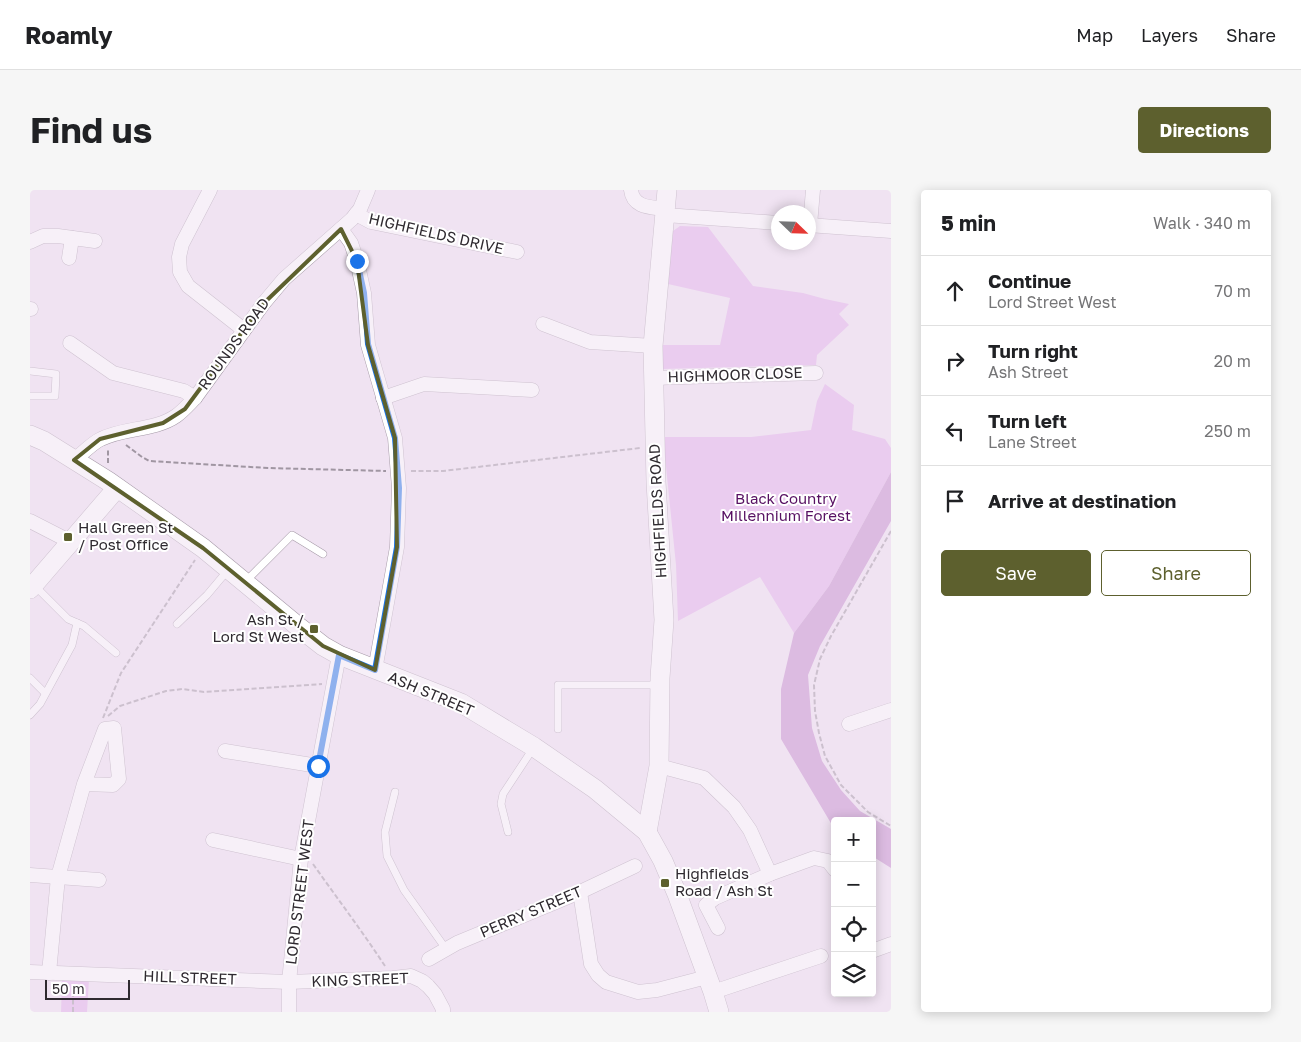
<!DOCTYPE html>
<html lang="en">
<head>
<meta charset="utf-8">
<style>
  :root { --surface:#fff; --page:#f6f6f6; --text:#202124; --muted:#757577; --line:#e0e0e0; --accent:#5d602e }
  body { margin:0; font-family:"Golos Text",sans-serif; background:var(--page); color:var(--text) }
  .controls { position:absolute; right:15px; bottom:15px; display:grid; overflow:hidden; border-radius:5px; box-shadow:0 2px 12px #0003 }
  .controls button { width:45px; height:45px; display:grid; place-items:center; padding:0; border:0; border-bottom:1px solid var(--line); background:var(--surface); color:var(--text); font:25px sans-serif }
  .compass { position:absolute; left:741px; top:15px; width:45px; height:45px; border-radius:50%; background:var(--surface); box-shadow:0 2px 12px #0003; rotate:113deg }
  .scale { position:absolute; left:15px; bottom:12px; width:85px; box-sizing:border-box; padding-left:5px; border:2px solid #2f2a30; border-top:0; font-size:14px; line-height:18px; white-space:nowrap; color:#2f2a30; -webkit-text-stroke:4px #fff; paint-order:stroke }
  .stop { position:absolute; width:15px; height:15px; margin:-11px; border:4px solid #1a73e8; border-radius:50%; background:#fff }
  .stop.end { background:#1a73e8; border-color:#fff; box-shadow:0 1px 5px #0008 }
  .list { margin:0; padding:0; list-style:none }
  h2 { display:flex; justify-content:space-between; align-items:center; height:65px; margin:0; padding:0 20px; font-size:21px }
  h2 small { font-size:16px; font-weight:400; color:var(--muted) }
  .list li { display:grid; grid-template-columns:32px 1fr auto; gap:15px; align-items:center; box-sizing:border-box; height:70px; padding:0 20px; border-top:1px solid var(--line) }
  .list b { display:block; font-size:19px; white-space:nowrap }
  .list p { margin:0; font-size:16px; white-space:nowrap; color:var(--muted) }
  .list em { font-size:16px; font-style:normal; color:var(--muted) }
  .actions { display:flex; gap:10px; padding:15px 20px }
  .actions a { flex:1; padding:11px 0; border:1px solid var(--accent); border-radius:5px; text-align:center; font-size:18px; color:var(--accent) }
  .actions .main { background:var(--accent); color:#fff }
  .icon { flex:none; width:28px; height:28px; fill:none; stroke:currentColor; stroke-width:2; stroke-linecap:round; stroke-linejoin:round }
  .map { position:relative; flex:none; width:861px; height:822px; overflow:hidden; border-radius:5px }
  header { display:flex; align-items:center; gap:30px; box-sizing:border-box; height:70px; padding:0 25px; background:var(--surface); border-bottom:1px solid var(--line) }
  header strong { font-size:24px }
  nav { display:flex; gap:28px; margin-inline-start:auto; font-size:18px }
  .intro { display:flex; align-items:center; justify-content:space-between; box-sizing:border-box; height:120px; padding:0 30px }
  h1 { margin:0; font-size:35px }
  .button { padding:12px 22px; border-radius:5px; background:var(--accent); color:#fff; font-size:18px; font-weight:700 }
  main { display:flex; gap:30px; padding:0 30px }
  aside { flex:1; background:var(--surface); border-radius:5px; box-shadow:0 2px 12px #0003 }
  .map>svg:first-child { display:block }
  .green { fill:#e2b0ea }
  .water { fill:#c38acc }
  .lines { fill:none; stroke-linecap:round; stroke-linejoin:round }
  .lane-casing { stroke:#a69aa8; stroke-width:8 }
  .street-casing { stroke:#a69aa8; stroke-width:15 }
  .secondary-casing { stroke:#a69aa8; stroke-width:20 }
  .path { stroke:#a096a2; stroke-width:2; stroke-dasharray:5 2.5; stroke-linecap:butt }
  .lane { stroke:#fff; stroke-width:7 }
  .street { stroke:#fff; stroke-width:14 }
  .secondary { stroke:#fff; stroke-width:19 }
  .route { stroke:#1a73e8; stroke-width:6 }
  .marked { fill:none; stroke:#5d602e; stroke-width:4; stroke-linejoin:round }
  .poi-dot { fill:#5d602e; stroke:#fff; stroke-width:2 }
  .labels { text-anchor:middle; stroke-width:4; stroke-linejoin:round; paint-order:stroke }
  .street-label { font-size:15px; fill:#2f2a30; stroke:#fff }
  .park-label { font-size:15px; fill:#571062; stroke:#fff }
  .poi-label { font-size:15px; fill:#2f2a30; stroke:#fff; text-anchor:start }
</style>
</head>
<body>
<header>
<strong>Roamly</strong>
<nav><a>Map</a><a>Layers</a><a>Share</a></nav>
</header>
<div class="intro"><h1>Find us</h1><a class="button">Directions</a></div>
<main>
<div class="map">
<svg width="861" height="822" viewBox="0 0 861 822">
  <rect width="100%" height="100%" fill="#f0e3f2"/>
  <g class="green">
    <path d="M650,36L678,37L723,96L773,103L795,109L819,114L809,124L819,135L787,165L786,175L633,179V155H690L700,108L638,94L643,41Z"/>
    <path d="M795,194L824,215L822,240L855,249L861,258V282L799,396L764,443L730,387L648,431L646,375L633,247H721L781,240L787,211Z"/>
    <path d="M32,790H59L57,822H31Z"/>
  </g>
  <path class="water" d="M861,282V331L790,456L778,485L782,538L792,571L811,600L830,621L861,639V678L842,666V631H805V640L751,549V499L764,443L799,396Z"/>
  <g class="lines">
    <g class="lane-casing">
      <g id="lane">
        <path d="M0,181L26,184L25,206H0"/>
        <path d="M215,392L262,345L293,364"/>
        <path d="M4,395L38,429L54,436L86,463"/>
        <path d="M147,434L177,405L198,380"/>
        <path d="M0,488L15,503"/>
        <path d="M0,525L10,514L42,455L47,433"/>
        <path d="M528,539V495H629"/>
        <path d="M365,602L355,642L357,666L374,700L416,759"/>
        <path d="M478,642L471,614L473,604L504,557"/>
      </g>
    </g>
    <g class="street-casing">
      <g id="street">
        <path d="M180,0L152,54L149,67L150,82L158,96L214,140"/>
        <path d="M601,0C603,18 621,17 635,19"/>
        <path d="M326,24L341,32L487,62"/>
        <path d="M635,25L748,33"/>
        <path d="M778,35L861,41"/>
        <path d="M780,35L783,0"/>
        <path d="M311,39L321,53L327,71L334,103L338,155L365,248L369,298L367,357L345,480"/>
        <path d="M0,52L13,46H28L65,51"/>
        <path d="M39,68L42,48"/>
        <path d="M0,119H1"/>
        <path d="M513,134L560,152L623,156"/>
        <path d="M40,153L83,183L154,201L165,208"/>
        <path d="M623,188L786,183"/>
        <path d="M353,208L394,194L502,200"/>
        <path d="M44,270C52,264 62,253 71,249C95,237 124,241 146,226C153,221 159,214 165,208L233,114L254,89L322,29L330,19L338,0"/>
        <path d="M0,331L41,352"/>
        <path d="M819,534L861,520"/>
        <path d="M195,561L288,576"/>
        <path d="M629,576L674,588L704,617L720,640L740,684L685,708L676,715L688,738"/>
        <path d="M183,650L271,669"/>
        <path d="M740,684L784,668L798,671L805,680"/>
        <path d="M0,685L69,690"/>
        <path d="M550,702L561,774L568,785L576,792L608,802L627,800L677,787"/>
        <path d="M842,761L861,754"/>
        <path d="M399,769L427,753L550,702L605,676"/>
        <path d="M0,782L259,792L363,788L381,786L392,791L398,796L405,804L413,819V822"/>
        <path d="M19,783L28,687L54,594L75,539L84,538L89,589L83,595L54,594"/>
        <path d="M683,802L791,766"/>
        <path d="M259,822V792L271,669L309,465"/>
      </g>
    </g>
    <g class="secondary-casing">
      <g id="secondary">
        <path d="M0,245L14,251L78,291L173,358L270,438L293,456L309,465L431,513L504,557L565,599L617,642L633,671L647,704L683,802L689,822"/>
        <path d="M0,399L87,298"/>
        <path d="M617,642L629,576L630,488L634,430L626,292L623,156L637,0"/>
      </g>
    </g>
    <g class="path">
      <path d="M96,255L112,267L119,271L238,278L356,281"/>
      <path d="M78,273V260"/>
      <path d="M381,281H413L610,258"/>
      <path d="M861,341L801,446L790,469L784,495L785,521L789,543L795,566L811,595L838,622L861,636"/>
      <path d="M78,526L90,516L136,501L152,499L174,502L292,494"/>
      <path d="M73,528L91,483L165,370"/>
      <path d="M283,674C307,708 332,741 355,776"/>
      <path d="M43,822V797"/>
    </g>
    <use href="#lane" class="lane"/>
    <use href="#street" class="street"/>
    <use href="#secondary" class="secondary"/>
  </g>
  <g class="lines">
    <path class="route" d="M288,576L309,465L345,480L367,357L369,298L365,248L338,154L334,103L327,71"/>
  </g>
  <path d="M0 0H861V822H0ZM311,39L327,71L338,155L365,248L367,357L345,480L293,456L173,358L44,270L70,249L133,233L155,219L233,114Z" fill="#f0e3f2" fill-opacity=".55" fill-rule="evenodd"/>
  <path class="marked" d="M311,39L327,71L338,155L365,248L367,357L345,480L293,456L173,358L44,270L70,249L133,233L155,219L233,114Z"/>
  <g class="poi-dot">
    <rect x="33" y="342" width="10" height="10" rx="2.5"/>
    <rect x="279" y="434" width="10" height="10" rx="2.5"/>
    <rect x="630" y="688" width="10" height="10" rx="2.5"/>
  </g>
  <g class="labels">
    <g class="street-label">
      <text transform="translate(406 44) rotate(13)" y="5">HIGHFIELDS DRIVE</text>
      <text transform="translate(204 154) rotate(-54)" y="5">ROUNDS ROAD</text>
      <text transform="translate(705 185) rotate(-2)" y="5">HIGHMOOR CLOSE</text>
      <text transform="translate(628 321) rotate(-93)" y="5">HIGHFIELDS ROAD</text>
      <text transform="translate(401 504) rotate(23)" y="5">ASH STREET</text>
      <text transform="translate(270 702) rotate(-83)" y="5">LORD STREET WEST</text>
      <text transform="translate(501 722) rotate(-23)" y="5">PERRY STREET</text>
      <text transform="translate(160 788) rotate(2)" y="5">HILL STREET</text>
      <text transform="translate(330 790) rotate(-2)" y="5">KING STREET</text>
    </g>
    <g class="park-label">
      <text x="756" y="314">Black Country<tspan x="756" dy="17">Millennium Forest</tspan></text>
    </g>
    <g class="poi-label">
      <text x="48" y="343">Hall Green St<tspan x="48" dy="17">/ Post Office</tspan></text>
      <text x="274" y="435" text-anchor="end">Ash St /<tspan x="274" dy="17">Lord St West</tspan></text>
      <text x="645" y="689">Highfields<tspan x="645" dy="17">Road / Ash St</tspan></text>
    </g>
  </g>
</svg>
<div class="controls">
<button>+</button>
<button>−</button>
<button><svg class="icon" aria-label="locate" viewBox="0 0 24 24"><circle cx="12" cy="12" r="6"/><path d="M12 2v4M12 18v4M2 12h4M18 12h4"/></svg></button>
<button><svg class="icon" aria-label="layers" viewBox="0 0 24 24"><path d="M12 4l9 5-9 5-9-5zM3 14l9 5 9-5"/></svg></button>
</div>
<svg class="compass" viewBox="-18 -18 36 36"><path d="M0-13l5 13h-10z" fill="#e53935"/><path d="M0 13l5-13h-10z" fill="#757577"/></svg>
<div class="scale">50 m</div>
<div class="stop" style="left:288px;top:576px"></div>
<div class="stop end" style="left:327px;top:71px"></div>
</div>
<aside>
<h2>5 min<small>Walk · 340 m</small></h2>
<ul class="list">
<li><svg class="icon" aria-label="ahead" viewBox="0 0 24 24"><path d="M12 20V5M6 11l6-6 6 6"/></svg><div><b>Continue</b><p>Lord Street West</p></div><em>70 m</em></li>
<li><svg class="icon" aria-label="right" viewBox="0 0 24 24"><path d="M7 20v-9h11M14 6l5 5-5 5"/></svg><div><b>Turn right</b><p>Ash Street</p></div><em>20 m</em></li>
<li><svg class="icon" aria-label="left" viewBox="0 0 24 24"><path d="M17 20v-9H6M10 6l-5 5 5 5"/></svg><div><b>Turn left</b><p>Lane Street</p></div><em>250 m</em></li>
<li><svg class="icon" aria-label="arrive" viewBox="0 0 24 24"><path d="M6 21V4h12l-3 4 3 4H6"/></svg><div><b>Arrive at destination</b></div></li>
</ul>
<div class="actions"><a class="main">Save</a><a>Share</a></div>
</aside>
</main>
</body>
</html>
